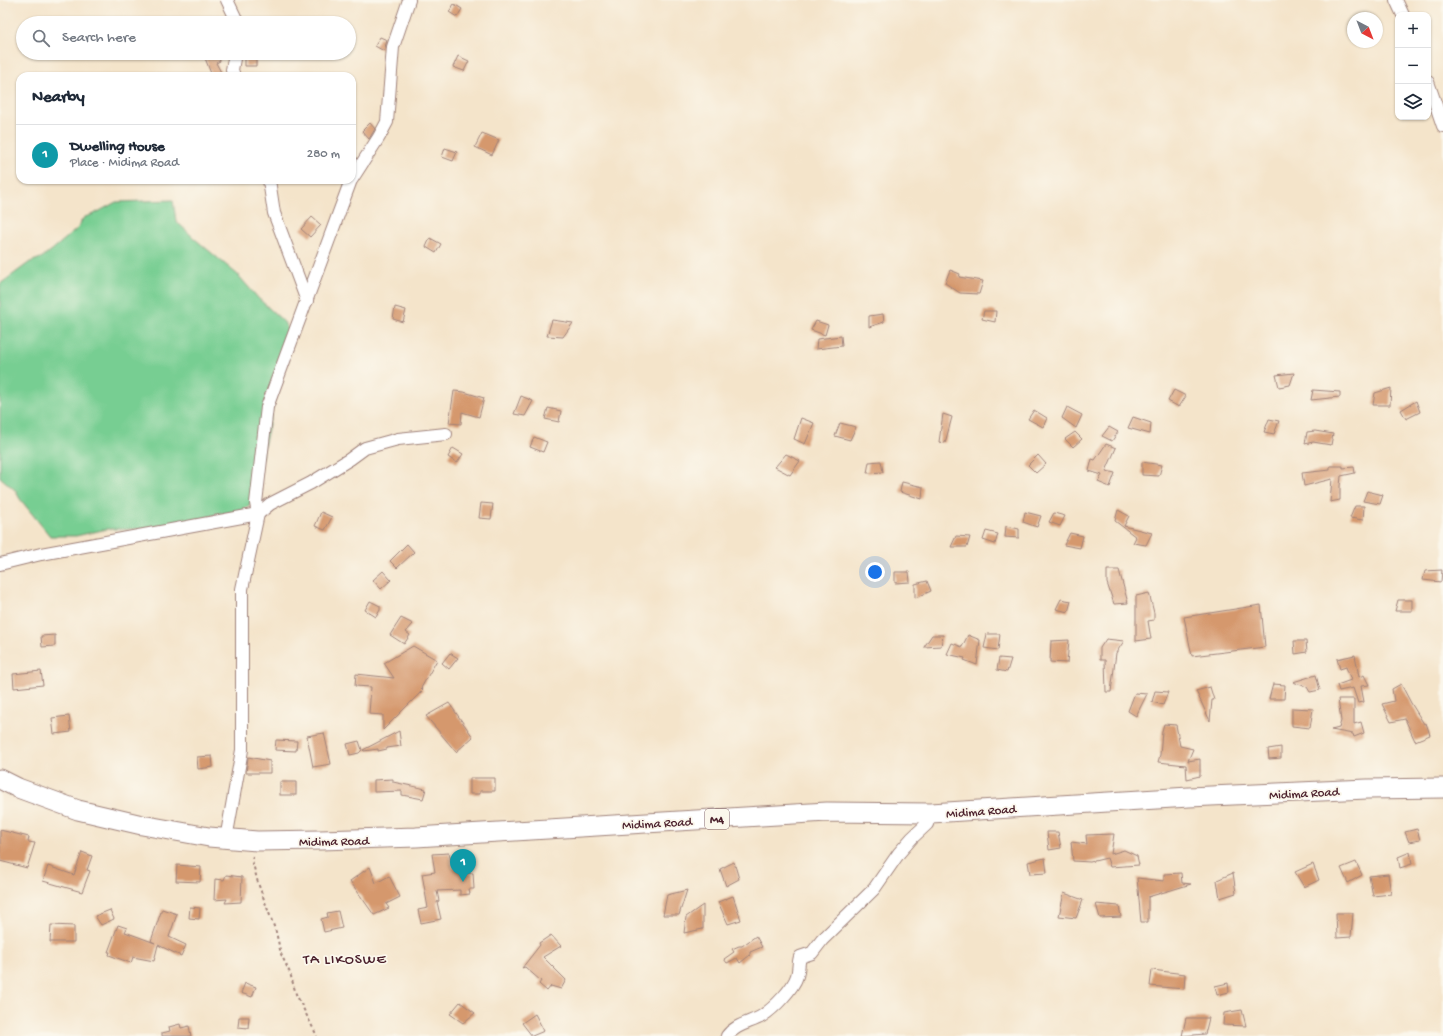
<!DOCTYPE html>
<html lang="en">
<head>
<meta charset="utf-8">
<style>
  :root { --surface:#fff; --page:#f2f2f3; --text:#1f2937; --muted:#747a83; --line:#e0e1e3; --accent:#0f766e }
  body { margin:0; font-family:"Gochi Hand",sans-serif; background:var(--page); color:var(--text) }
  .controls { position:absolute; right:12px; top:12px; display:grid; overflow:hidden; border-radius:8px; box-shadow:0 1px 3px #0004 }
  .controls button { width:36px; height:36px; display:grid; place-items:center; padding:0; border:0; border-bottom:1px solid var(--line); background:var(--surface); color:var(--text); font:20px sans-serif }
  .compass { position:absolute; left:1347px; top:12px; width:36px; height:36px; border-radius:50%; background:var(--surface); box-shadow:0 1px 3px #0004; rotate:138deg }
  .you { position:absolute; left:875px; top:572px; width:14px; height:14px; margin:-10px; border:3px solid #fff; border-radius:50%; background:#1a73e8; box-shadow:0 0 0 6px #1a73e833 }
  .badge { display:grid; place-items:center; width:26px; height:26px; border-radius:50%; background:var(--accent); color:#fff; font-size:13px; font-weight:700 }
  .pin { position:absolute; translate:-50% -33px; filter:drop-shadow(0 1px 2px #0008) }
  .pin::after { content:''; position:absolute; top:21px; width:14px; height:12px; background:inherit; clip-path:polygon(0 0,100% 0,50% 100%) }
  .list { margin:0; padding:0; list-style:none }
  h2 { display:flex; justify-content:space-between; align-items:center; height:52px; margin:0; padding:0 16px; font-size:17px }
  h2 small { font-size:13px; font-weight:400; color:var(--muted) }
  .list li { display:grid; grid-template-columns:26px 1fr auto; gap:12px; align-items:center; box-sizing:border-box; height:60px; padding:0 16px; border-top:1px solid var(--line) }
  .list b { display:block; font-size:15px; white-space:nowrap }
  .list p { margin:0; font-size:13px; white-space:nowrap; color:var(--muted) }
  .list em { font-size:13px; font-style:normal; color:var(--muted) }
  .icon { flex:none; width:22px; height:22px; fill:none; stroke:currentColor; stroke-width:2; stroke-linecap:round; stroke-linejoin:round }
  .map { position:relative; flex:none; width:1443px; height:1036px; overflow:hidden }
  .search { position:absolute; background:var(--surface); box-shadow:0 1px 3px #0004; left:16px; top:16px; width:340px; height:44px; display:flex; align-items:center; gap:10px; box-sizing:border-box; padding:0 14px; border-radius:22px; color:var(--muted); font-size:15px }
  .panel { position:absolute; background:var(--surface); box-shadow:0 1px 3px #0004; left:16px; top:72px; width:340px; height:112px; border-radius:12px }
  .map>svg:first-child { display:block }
  .green { fill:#77ce92; stroke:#60765e }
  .building { fill:#d5986d }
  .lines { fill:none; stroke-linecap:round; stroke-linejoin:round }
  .minor-casing { stroke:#9f827a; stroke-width:14 }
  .primary-casing { stroke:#9f827a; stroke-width:21 }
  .path { stroke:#9f827a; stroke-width:2; stroke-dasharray:3 3; stroke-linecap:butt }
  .minor { stroke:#fff; stroke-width:12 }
  .primary { stroke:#fff; stroke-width:19 }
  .labels { text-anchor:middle; stroke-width:3.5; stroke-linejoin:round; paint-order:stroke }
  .shield { fill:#fbf7ec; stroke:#7f6065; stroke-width:1 }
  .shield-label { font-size:12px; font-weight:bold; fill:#4a1f2b }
  .street-label { font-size:13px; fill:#4a1f2b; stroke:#fbf7ec }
  .quarter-label { font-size:15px; letter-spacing:1px; fill:#4a1f2b; stroke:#fbf7ec }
</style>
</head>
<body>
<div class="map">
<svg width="1443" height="1036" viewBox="0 0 1443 1036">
  <rect width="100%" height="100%" fill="#fbf7ec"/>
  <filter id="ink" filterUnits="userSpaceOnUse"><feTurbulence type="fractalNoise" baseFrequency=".025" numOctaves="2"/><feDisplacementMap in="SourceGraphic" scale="8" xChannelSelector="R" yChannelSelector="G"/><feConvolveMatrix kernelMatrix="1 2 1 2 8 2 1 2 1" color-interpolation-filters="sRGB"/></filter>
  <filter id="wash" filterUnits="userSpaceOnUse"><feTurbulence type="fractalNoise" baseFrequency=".012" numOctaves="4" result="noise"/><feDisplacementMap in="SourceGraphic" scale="16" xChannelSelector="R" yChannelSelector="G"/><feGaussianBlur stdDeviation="0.9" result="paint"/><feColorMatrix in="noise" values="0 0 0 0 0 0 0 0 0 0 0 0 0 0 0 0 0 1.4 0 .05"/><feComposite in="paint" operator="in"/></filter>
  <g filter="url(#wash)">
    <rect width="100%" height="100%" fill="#f4e4ca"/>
    <path class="green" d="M173,200L176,221L195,239L238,275L258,298L284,322L289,332L253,498L248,507L241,511L219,514L199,519L178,521L145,529H107L76,536H50L20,499L15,490L0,477V284L30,262L41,258L52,250L78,228L82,220L85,217L94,214L116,202Z"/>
    <g id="blocks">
      <g class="building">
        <path d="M454,4L462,9L457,17L449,12Z"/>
        <path d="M380,37L387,40L384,51L375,46Z"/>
        <path d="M203,53H217L220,61L216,63L223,76H212Z"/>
        <path d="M256,56V66H245V57Z"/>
        <path d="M458,56L469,61L464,71L453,67Z"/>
        <path d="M370,123L375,129L369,139L362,131Z"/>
        <path d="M482,133L499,140L492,155L475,147Z"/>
        <path d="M445,148L457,152L453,161L442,157Z"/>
        <path d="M312,217L321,225L310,237L301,229Z"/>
        <path d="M430,238L441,244L436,253L426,247Z"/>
        <path d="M950,270L960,274L959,277L983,281L979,294L960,293L945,283Z"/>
        <path d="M395,307L406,310L403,322L393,319Z"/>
        <path d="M984,311H996L995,322L982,319Z"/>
        <path d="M883,314L884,322L869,327V316Z"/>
        <path d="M552,320L573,323L563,337L547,336Z"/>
        <path d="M816,321L828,325L825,335L811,330Z"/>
        <path d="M841,336L842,346L816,349L817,339Z"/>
        <path d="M1294,373L1290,385L1279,387L1276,375Z"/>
        <path d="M1391,388L1390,405H1373L1375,393Z"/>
        <path d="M1174,390L1186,396L1179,407L1168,401Z"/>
        <path d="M1313,390L1340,392V397L1311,400Z"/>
        <path d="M454,391L464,392L484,398L479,417L462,412L461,424L449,423Z"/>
        <path d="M521,396L533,401L525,416L514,414Z"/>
        <path d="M1416,401L1420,412L1406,419L1401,410Z"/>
        <path d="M1067,407L1082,415L1076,428L1062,418Z"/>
        <path d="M548,408L561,411L559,422L545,419Z"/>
        <path d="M1034,410L1047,418L1043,427L1028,419Z"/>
        <path d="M943,414L952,417L945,443L939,442Z"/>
        <path d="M1133,417L1151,423L1150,434L1128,428Z"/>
        <path d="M801,418L814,423L805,444L794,439Z"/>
        <path d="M1269,419L1279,421L1274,434L1264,432Z"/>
        <path d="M840,423L856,427L850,440L835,436Z"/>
        <path d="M1109,427L1118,432L1112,441L1102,436Z"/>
        <path d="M1315,431L1333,434L1331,445L1313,442L1305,444L1307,432Z"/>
        <path d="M1075,432L1082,439L1073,447L1065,439Z"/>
        <path d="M534,437L547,442L543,452L530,447Z"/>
        <path d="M1106,444L1116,448L1106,471L1115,473L1110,487L1098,482L1102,475L1089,471L1092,459L1095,460Z"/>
        <path d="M453,448L463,454L457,463L448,457Z"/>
        <path d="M786,454L800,461L790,475L775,467Z"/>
        <path d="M1038,455L1046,464L1036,473L1028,465Z"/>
        <path d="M881,461L883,472L867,473L869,462Z"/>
        <path d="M1142,462L1162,465L1159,476L1142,475Z"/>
        <path d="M1330,466H1343V468L1354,467L1355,473L1341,476L1340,486V500L1330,502L1332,479L1304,486L1302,473L1330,470Z"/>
        <path d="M902,482L923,487L922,499L900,492Z"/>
        <path d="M1367,491L1383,495L1380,504L1363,501Z"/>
        <path d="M481,503L493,504L491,519L479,518Z"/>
        <path d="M1355,506H1364L1363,520L1350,518Z"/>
        <path d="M1118,510L1129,516L1124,526L1152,533L1146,545L1133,543L1136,537L1115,521Z"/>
        <path d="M321,512L332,517L325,530L315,526Z"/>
        <path d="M1025,512L1041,516L1037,527L1023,522Z"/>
        <path d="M1054,513L1065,516L1060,526L1049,522Z"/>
        <path d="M1006,526L1019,529V538L1005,537Z"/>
        <path d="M986,531L998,534L995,544L983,540Z"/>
        <path d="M1070,533L1083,536L1080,548L1064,545Z"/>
        <path d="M956,536L970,537L967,547H951Z"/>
        <path d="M407,544L414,552L397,568L390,561Z"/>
        <path d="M1107,570H1119L1128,603L1114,604L1107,583Z"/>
        <path d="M1442,570L1441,582L1423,580L1425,571Z"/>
        <path d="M383,571L391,580L381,589L373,580Z"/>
        <path d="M895,572H909L910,582L895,583Z"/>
        <path d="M927,581L931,591L915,598V584Z"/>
        <path d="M1149,593L1154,613V620L1148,621L1151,639L1136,641V596Z"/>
        <path d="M1061,599L1071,601L1068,612L1056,609Z"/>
        <path d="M1398,600H1412V611H1395Z"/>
        <path d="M370,601L380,606V610L376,617L365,610Z"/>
        <path d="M1261,605L1265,647L1192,656L1184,617Z"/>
        <path d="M401,618L413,624L406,632L410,635L404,644L390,635Z"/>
        <path d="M987,634H1000L998,650L984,648Z"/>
        <path d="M55,635V646L42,647L41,636Z"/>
        <path d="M932,635H943L941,646L924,647Z"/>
        <path d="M968,635L980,640L977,665L964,660L965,658L947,654L952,643L962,647Z"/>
        <path d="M1106,639L1124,641L1116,653L1111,692H1106L1105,660H1100V648Z"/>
        <path d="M1069,640L1067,663L1050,662L1051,641Z"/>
        <path d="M1294,641H1306L1307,652L1295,654Z"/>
        <path d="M413,646L437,660L421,688L423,690L383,730V715L369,714L371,687L355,686L356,674L394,678L384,663Z"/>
        <path d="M450,653L458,658L449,669L442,663Z"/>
        <path d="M1355,655L1359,677L1364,675L1369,685L1361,686L1364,702L1358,703L1353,688L1339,691L1337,685L1351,680L1346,667L1340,669L1337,659Z"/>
        <path d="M999,658L1011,659L1007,672L997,670Z"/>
        <path d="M41,671L43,685L14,688L13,674Z"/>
        <path d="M1316,675L1320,690L1310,692L1307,687L1293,682Z"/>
        <path d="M1273,684L1285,685L1284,699H1269Z"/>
        <path d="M1401,684L1411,703L1424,724L1426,723L1430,735L1415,741L1405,719L1391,722L1382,704L1394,701L1392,689Z"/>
        <path d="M1210,687L1214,700H1212L1210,721L1196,691Z"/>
        <path d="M1155,691L1168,692L1163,705L1152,702Z"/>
        <path d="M1135,693L1147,694L1136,716L1128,711Z"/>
        <path d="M1338,699H1354V724L1361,722L1364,733L1354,737L1353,734L1331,730L1339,728L1341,721Z"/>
        <path d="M449,703L473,737L456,752L426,716Z"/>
        <path d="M1292,708L1313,709L1310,728L1292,726Z"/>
        <path d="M69,716L71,732L54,734L52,718Z"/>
        <path d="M1164,724L1176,725L1180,746L1193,749L1188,761L1200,759V776L1187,779L1186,765L1158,762L1160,755L1162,731Z"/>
        <path d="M399,731L401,746L387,748V749L378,751V749L364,751L363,750Z"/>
        <path d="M324,733L331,764L313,767L307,736Z"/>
        <path d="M276,740L297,741L296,751L275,750Z"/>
        <path d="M359,741L362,750L359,753L350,755L347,744Z"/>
        <path d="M1281,747V758L1269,759L1268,749Z"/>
        <path d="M212,756L213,767L198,769L197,757Z"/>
        <path d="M248,757L270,761V773H246Z"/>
        <path d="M470,778H495V791H480V794H470Z"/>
        <path d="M393,779V782L426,789L423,799L402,795V791L374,792V780Z"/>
        <rect x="280" y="782" width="16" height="13"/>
        <path d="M1417,829L1420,840L1409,842L1405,832Z"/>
        <path d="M0,830L29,837L28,842L35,843L27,868L0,861Z"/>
        <path d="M1047,832H1058L1061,848L1049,850Z"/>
        <path d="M1114,834L1111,854L1124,850L1137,856L1139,865L1110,867L1107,858L1090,862L1073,861L1071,842L1087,844L1086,835Z"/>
        <path d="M82,852L92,856L87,870L90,871L82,892L43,881L48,866L74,875Z"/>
        <path d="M1410,852L1412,864L1400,868L1398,857Z"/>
        <path d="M449,853L453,868H465V874L473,873L474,889H469L470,894L460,895V890L437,891L439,901L437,902L441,919L421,923L418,910L428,908L422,874L435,872L432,854Z"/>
        <path d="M1045,858L1047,873L1030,874L1028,862Z"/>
        <path d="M734,862L739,879L726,886L720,869Z"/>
        <path d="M1356,862L1362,875L1348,883L1341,868Z"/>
        <path d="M1313,864L1319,880L1304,887L1295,872Z"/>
        <path d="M177,865L201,867L200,882L176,881Z"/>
        <path d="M370,867L376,883L389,876L400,897L386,904L389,908L374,915L350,881Z"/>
        <path d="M1181,873L1182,883L1191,884L1148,897V922H1141L1137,878L1164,881V874Z"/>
        <path d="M1233,873L1236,893L1220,898L1217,880Z"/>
        <path d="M1388,874L1391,894L1373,896L1369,876Z"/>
        <path d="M226,875L242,877L241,902L225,903L227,899L214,900L215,879L224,880Z"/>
        <path d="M687,890L679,915H663L667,895Z"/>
        <path d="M1064,893L1083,900L1076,918L1059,916Z"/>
        <path d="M733,896L741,920L728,924L718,902Z"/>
        <path d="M1096,904L1119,906L1121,917L1100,918Z"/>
        <path d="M703,905V929L684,933L686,917Z"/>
        <path d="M190,907L200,908L199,919L189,918Z"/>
        <path d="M162,909L177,914L169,937L186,945L181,956L158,945L154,961L133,957L131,963L109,955L110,952H108L118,925L127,928L125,932L155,943L151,941Z"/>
        <path d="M110,910L114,919L101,925L95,916Z"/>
        <path d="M338,911L342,928L324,932L321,919L328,917L327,913Z"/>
        <path d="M1336,913H1353L1351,937L1337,938Z"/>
        <path d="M51,925L74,926V942H50Z"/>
        <path d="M551,935L561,946L543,957L566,980L561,989L551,986L547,991L539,984L541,981L525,967L522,968L540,945L539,943Z"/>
        <path d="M756,936L762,947L750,952V955L740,963L737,958L727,963L724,959L734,952L732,949L739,946H742Z"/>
        <path d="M1152,970L1185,974L1184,989L1150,986Z"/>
        <path d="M245,983L256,987L252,997L241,993Z"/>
        <path d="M1228,983L1229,992L1217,995L1215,986Z"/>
        <path d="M460,1002L475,1013L463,1023L450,1014Z"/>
        <path d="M1242,1010L1246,1026L1223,1025L1224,1013Z"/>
        <path d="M535,1014L544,1031L532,1036L522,1023Z"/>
        <path d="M239,1017H249L248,1028L238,1027Z"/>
        <path d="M1186,1018H1209L1205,1034L1182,1036Z"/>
        <path d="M180,1024L181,1028L189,1026L191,1036H162V1033L170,1031L169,1027Z"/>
      </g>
    </g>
  </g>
  <g filter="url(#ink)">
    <use href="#blocks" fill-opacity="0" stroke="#9f827a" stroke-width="1"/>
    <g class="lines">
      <g class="minor-casing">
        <g id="minor">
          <path d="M227,0L238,23"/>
          <path d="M1396,0L1403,15"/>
          <path d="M234,76L232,70L235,53"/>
          <path d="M1428,82L1443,126"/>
          <path d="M352,179L379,137L387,122L393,47L409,0"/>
          <path d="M269,180L274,213L307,301"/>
          <path d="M0,564L41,554L258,514L270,504L311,483L350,459L365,448L398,439L446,434"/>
          <path d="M226,839L242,750V589L258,514L256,503L267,407L351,180"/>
          <path d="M727,1036C736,1024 750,1023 762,1016C774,1008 793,989 797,976C799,970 798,963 800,957L812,953L822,940L874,889L899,853L912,838L927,824L931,813"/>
        </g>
      </g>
      <g class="primary-casing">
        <path id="primary" d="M0,779L18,788L78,810L142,825L209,837L257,841L321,840L416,837L827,812L931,813L1189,797L1367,789L1443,788"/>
      </g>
      <path class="path" d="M253,856L252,860L258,883L276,932L281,954L290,973L296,994L317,1036"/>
      <use href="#minor" class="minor"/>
      <use href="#primary" class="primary"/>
    </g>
  </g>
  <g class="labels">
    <rect class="shield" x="705" y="809" width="24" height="20" rx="3"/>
    <g class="shield-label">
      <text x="717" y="823">M4</text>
    </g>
    <g class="street-label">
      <text transform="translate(1304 792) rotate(-3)" y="5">Midima Road</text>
      <text transform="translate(981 810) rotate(-4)" y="5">Midima Road</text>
      <text transform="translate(657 822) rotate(-3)" y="5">Midima Road</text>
      <text transform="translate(334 840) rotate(-1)" y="5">Midima Road</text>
    </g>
    <g class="quarter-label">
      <text x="345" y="963">TA LIKOSWE</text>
    </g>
  </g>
</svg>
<div class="controls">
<button>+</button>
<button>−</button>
<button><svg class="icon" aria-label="layers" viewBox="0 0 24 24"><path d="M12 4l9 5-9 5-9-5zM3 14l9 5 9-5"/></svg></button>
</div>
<svg class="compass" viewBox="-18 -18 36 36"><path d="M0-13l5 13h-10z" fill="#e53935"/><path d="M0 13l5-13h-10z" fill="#747a83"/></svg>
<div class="you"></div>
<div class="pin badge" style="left:463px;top:882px;background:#0f9aa8">1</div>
<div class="search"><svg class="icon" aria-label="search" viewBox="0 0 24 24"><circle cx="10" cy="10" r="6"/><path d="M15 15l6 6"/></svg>Search here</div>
<section class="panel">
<h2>Nearby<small></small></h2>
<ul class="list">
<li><span class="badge" style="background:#0f9aa8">1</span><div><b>Dwelling House</b><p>Place · Midima Road</p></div><em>280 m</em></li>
</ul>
</section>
</div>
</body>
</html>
